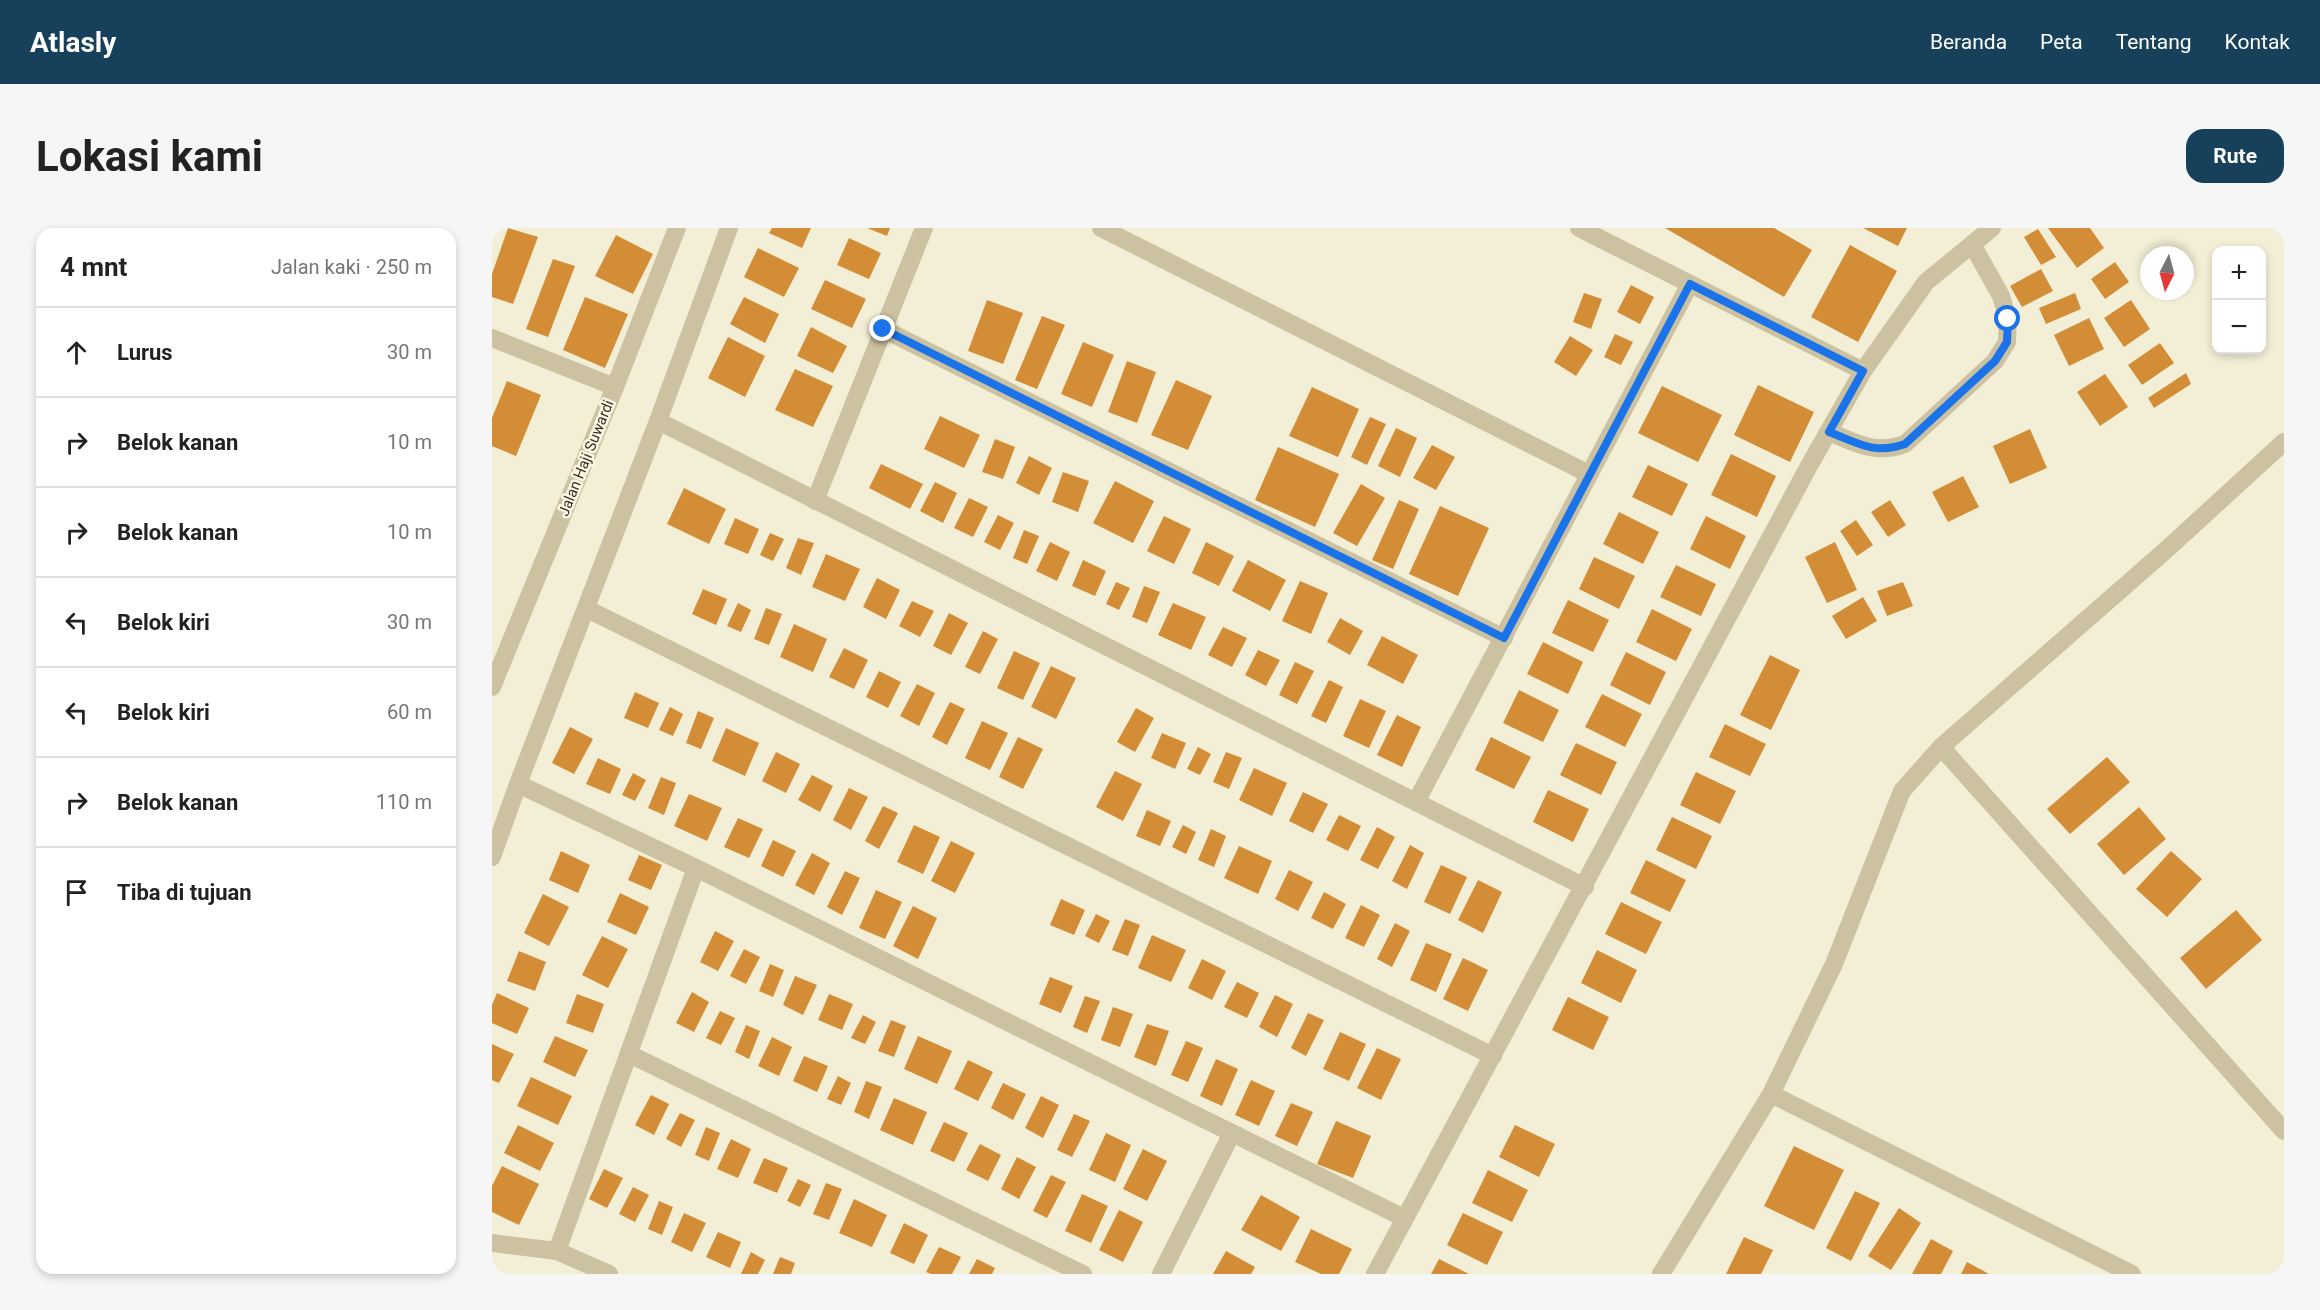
<!DOCTYPE html>
<html lang="id">
<head>
<meta charset="utf-8">
<style>
  :root { --surface:#fff; --page:#f6f6f6; --text:#222; --muted:#767676; --line:#e0e0e0; --accent:#17415b }
  body { margin:0; font-family:Roboto,sans-serif; background:var(--page); color:var(--text) }
  .controls { position:absolute; right:18px; top:18px; display:grid; overflow:hidden; border-radius:12px; box-shadow:0 3px 9px #0003 }
  .controls button { width:54px; height:54px; display:grid; place-items:center; padding:0; border:0; border-bottom:2px solid var(--line); background:var(--surface); color:var(--text); font:30px sans-serif }
  .compass { position:absolute; left:1648px; top:18px; width:54px; height:54px; border-radius:50%; background:var(--surface); box-shadow:0 3px 9px #0003; rotate:186deg }
  .stop { position:absolute; width:18px; height:18px; margin:-14px; border:4px solid #1a73e8; border-radius:50%; background:#fff }
  .stop.end { background:#1a73e8; border-color:#fff; box-shadow:0 2px 6px #0008 }
  .list { margin:0; padding:0; list-style:none }
  h2 { display:flex; justify-content:space-between; align-items:center; height:78px; margin:0; padding:0 24px; font-size:26px }
  h2 small { font-size:20px; font-weight:400; color:var(--muted) }
  .list li { display:grid; grid-template-columns:39px 1fr auto; gap:18px; align-items:center; box-sizing:border-box; height:90px; padding:0 24px; border-top:2px solid var(--line) }
  .list b { display:block; font-size:22px; white-space:nowrap }
  .list em { font-size:20px; font-style:normal; color:var(--muted) }
  .icon { flex:none; width:33px; height:33px; fill:none; stroke:currentColor; stroke-width:2; stroke-linecap:round; stroke-linejoin:round }
  .map { position:relative; flex:none; width:1792px; height:1046px; overflow:hidden; border-radius:18px }
  header { display:flex; align-items:center; gap:36px; box-sizing:border-box; height:84px; padding:0 30px; background:var(--accent); color:#fff }
  header strong { font-size:28px }
  nav { display:flex; gap:33px; margin-inline-start:auto; font-size:21px }
  .intro { display:flex; align-items:center; justify-content:space-between; box-sizing:border-box; height:144px; padding:0 36px }
  h1 { margin:0; font-size:42px }
  .button { padding:15px 27px; border-radius:18px; background:var(--accent); color:#fff; font-size:21px; font-weight:700 }
  main { display:flex; gap:36px; padding:0 36px }
  aside { flex:1; background:var(--surface); border-radius:18px; box-shadow:0 3px 9px #0003 }
  .map>svg:first-child { display:block }
  .building { fill:#d28d36 }
  .lines { fill:none; stroke-linecap:round; stroke-linejoin:round }
  .street { stroke:#ccc2a1; stroke-width:18 }
  .route { stroke:#1a73e8; stroke-width:8 }
  .labels { text-anchor:middle; stroke-width:5; stroke-linejoin:round; paint-order:stroke }
  .street-label { font-size:15px; fill:#363025; stroke:#fbf7e3 }
</style>
</head>
<body>
<header>
<strong>Atlasly</strong>
<nav><a>Beranda</a><a>Peta</a><a>Tentang</a><a>Kontak</a></nav>
</header>
<div class="intro"><h1>Lokasi kami</h1><a class="button">Rute</a></div>
<main>
<aside>
<h2>4 mnt<small>Jalan kaki · 250 m</small></h2>
<ul class="list">
<li><svg class="icon" aria-label="ahead" viewBox="0 0 24 24"><path d="M12 20V5M6 11l6-6 6 6"/></svg><div><b>Lurus</b></div><em>30 m</em></li>
<li><svg class="icon" aria-label="right" viewBox="0 0 24 24"><path d="M7 20v-9h11M14 6l5 5-5 5"/></svg><div><b>Belok kanan</b></div><em>10 m</em></li>
<li><svg class="icon" aria-label="right" viewBox="0 0 24 24"><path d="M7 20v-9h11M14 6l5 5-5 5"/></svg><div><b>Belok kanan</b></div><em>10 m</em></li>
<li><svg class="icon" aria-label="left" viewBox="0 0 24 24"><path d="M17 20v-9H6M10 6l-5 5 5 5"/></svg><div><b>Belok kiri</b></div><em>30 m</em></li>
<li><svg class="icon" aria-label="left" viewBox="0 0 24 24"><path d="M17 20v-9H6M10 6l-5 5 5 5"/></svg><div><b>Belok kiri</b></div><em>60 m</em></li>
<li><svg class="icon" aria-label="right" viewBox="0 0 24 24"><path d="M7 20v-9h11M14 6l5 5-5 5"/></svg><div><b>Belok kanan</b></div><em>110 m</em></li>
<li><svg class="icon" aria-label="arrive" viewBox="0 0 24 24"><path d="M6 21V4h12l-3 4 3 4H6"/></svg><div><b>Tiba di tujuan</b></div></li>
</ul>
</aside>
<div class="map">
<svg width="1792" height="1046" viewBox="0 0 1792 1046">
  <rect width="100%" height="100%" fill="#f3efd6"/>
  <g class="building">
    <path d="M16,0L46,9L21,76L0,69V46Z"/>
    <path d="M280,0H319L310,20L277,5Z"/>
    <path d="M375,0H398L395,8Z"/>
    <path d="M1173,0H1282L1320,22L1292,69Z"/>
    <path d="M1371,0H1415L1406,18Z"/>
    <path d="M1556,0H1598L1612,20L1585,40Z"/>
    <path d="M1546,1L1564,29L1549,37L1532,9Z"/>
    <path d="M124,7L161,26L141,66L103,48Z"/>
    <path d="M357,10L389,25L377,51L345,37Z"/>
    <path d="M1358,17L1405,43L1366,114L1319,89Z"/>
    <path d="M266,20L307,40L292,69L252,49Z"/>
    <path d="M61,31L83,38L56,109L34,101Z"/>
    <path d="M1623,34L1637,54L1613,71L1599,51Z"/>
    <path d="M1549,41L1561,63L1530,79L1518,58Z"/>
    <path d="M333,52L374,71L360,100L319,81Z"/>
    <path d="M1139,57L1162,69L1148,96L1125,84Z"/>
    <path d="M1092,65L1110,71L1099,101L1081,94Z"/>
    <path d="M1583,65L1589,81L1554,96L1547,80Z"/>
    <path d="M93,69L136,86L113,140L71,122Z"/>
    <path d="M252,69L287,86L273,115L238,96Z"/>
    <path d="M495,72L531,85L511,136L476,123Z"/>
    <path d="M1639,72L1658,101L1632,119L1612,90Z"/>
    <path d="M550,88L573,97L545,161L523,152Z"/>
    <path d="M1597,90L1612,121L1577,138L1562,107Z"/>
    <path d="M319,99L355,118L341,145L305,128Z"/>
    <path d="M1123,106L1141,114L1129,137L1112,129Z"/>
    <path d="M1078,108L1101,122L1084,148L1062,134Z"/>
    <path d="M236,109L273,128L253,169L216,150Z"/>
    <path d="M591,114L622,127L600,179L569,166Z"/>
    <path d="M1668,115L1682,135L1650,157L1636,137Z"/>
    <path d="M635,133L664,144L645,195L616,184Z"/>
    <path d="M303,141L341,158L321,199L283,182Z"/>
    <path d="M1694,145L1699,156L1662,180L1656,170Z"/>
    <path d="M1613,146L1636,179L1608,198L1585,164Z"/>
    <path d="M684,152L720,168L696,222L659,207Z"/>
    <path d="M15,153L49,167L24,228L0,218V190Z"/>
    <path d="M1266,157L1322,184L1298,234L1242,207Z"/>
    <path d="M1170,158L1230,187L1206,234L1146,205Z"/>
    <path d="M820,159L867,181L846,229L797,208Z"/>
    <path d="M448,188L488,207L472,240L432,221Z"/>
    <path d="M878,189L894,196L875,237L859,229Z"/>
    <path d="M904,200L925,210L908,249L886,238Z"/>
    <path d="M1538,201L1555,240L1518,256L1501,218Z"/>
    <path d="M503,211L523,219L511,251L490,244Z"/>
    <path d="M940,217L963,229L944,262L921,250Z"/>
    <path d="M786,219L847,246L823,299L763,272Z"/>
    <path d="M1239,226L1284,248L1265,289L1219,267Z"/>
    <path d="M537,228L560,240L547,267L524,255Z"/>
    <path d="M389,236L431,256L418,281L377,260Z"/>
    <path d="M1156,237L1196,256L1180,288L1140,269Z"/>
    <path d="M571,244L597,253L586,284L560,274Z"/>
    <path d="M1471,248L1487,279L1456,294L1440,264Z"/>
    <path d="M623,253L662,273L641,315L601,295Z"/>
    <path d="M443,254L465,265L451,295L428,283Z"/>
    <path d="M869,256L893,270L865,318L841,305Z"/>
    <path d="M192,260L234,281L217,316L175,296Z"/>
    <path d="M477,270L496,279L481,309L462,300Z"/>
    <path d="M907,272L927,281L901,341L880,332Z"/>
    <path d="M1398,272L1414,297L1396,309L1379,284Z"/>
    <path d="M948,278L997,300L966,368L917,346Z"/>
    <path d="M1127,284L1167,304L1151,336L1111,316Z"/>
    <path d="M506,287L522,295L508,322L492,314Z"/>
    <path d="M672,288L699,301L682,336L655,323Z"/>
    <path d="M1214,288L1254,308L1238,341L1198,321Z"/>
    <path d="M243,290L267,301L256,326L232,316Z"/>
    <path d="M1364,292L1381,317L1365,328L1348,303Z"/>
    <path d="M532,302L547,308L535,336L521,330Z"/>
    <path d="M278,305L292,311L281,333L268,327Z"/>
    <path d="M306,310L322,315L309,347L294,340Z"/>
    <path d="M558,314L578,324L565,353L544,343Z"/>
    <path d="M714,314L742,328L727,358L700,345Z"/>
    <path d="M1343,314L1365,362L1335,375L1313,329Z"/>
    <path d="M334,326L368,341L353,373L320,359Z"/>
    <path d="M1102,329L1143,348L1127,381L1087,361Z"/>
    <path d="M591,332L614,343L603,368L580,358Z"/>
    <path d="M756,332L794,352L778,383L740,363Z"/>
    <path d="M1184,337L1224,356L1209,388L1168,369Z"/>
    <path d="M385,350L408,362L394,391L371,379Z"/>
    <path d="M808,353L836,365L819,406L790,393Z"/>
    <path d="M624,354L638,360L627,382L614,376Z"/>
    <path d="M1411,354L1421,378L1395,388L1385,363Z"/>
    <path d="M652,358L668,364L655,395L640,389Z"/>
    <path d="M211,361L235,371L224,397L200,386Z"/>
    <path d="M1371,369L1385,393L1354,411L1340,388Z"/>
    <path d="M1076,372L1117,392L1101,424L1060,405Z"/>
    <path d="M420,373L442,383L428,409L407,398Z"/>
    <path d="M246,375L259,382L249,404L235,398Z"/>
    <path d="M681,375L714,389L699,422L666,407Z"/>
    <path d="M274,380L290,386L277,417L262,411Z"/>
    <path d="M1160,381L1200,401L1184,433L1144,414Z"/>
    <path d="M457,385L476,395L459,427L441,418Z"/>
    <path d="M848,390L871,403L858,427L835,414Z"/>
    <path d="M302,396L335,411L321,444L288,429Z"/>
    <path d="M731,399L755,410L740,439L716,427Z"/>
    <path d="M491,403L506,411L488,446L473,439Z"/>
    <path d="M890,408L926,427L911,456L875,437Z"/>
    <path d="M1051,414L1091,434L1076,466L1035,446Z"/>
    <path d="M352,420L376,432L362,461L337,449Z"/>
    <path d="M766,422L788,432L774,458L753,447Z"/>
    <path d="M522,423L548,435L531,472L505,460Z"/>
    <path d="M1134,424L1174,444L1158,477L1118,457Z"/>
    <path d="M1278,427L1308,442L1279,502L1248,487Z"/>
    <path d="M803,434L822,443L805,476L787,467Z"/>
    <path d="M559,438L584,450L564,491L539,479Z"/>
    <path d="M387,443L409,454L396,480L374,469Z"/>
    <path d="M837,452L851,459L834,495L819,488Z"/>
    <path d="M425,456L443,465L427,498L408,488Z"/>
    <path d="M1027,462L1067,482L1051,514L1011,495Z"/>
    <path d="M143,464L167,475L156,500L132,490Z"/>
    <path d="M1110,466L1150,486L1133,519L1093,499Z"/>
    <path d="M868,471L894,483L877,520L851,508Z"/>
    <path d="M458,474L473,481L455,517L440,509Z"/>
    <path d="M178,479L191,486L181,508L167,502Z"/>
    <path d="M644,480L662,490L643,524L625,514Z"/>
    <path d="M206,483L222,490L209,521L194,515Z"/>
    <path d="M905,487L929,499L910,539L885,527Z"/>
    <path d="M490,493L516,505L498,542L473,530Z"/>
    <path d="M1233,496L1274,516L1258,548L1217,529Z"/>
    <path d="M78,499L101,511L82,546L60,535Z"/>
    <path d="M234,500L267,515L253,548L220,533Z"/>
    <path d="M670,505L694,515L683,541L659,530Z"/>
    <path d="M526,509L551,521L531,561L507,549Z"/>
    <path d="M999,509L1039,529L1022,561L983,542Z"/>
    <path d="M1084,515L1125,534L1109,567L1068,547Z"/>
    <path d="M706,519L719,526L708,547L695,541Z"/>
    <path d="M284,524L308,536L294,565L270,553Z"/>
    <path d="M734,524L750,530L737,561L721,554Z"/>
    <path d="M1615,529L1638,554L1578,606L1555,581Z"/>
    <path d="M106,530L129,541L118,566L94,556Z"/>
    <path d="M762,540L795,555L780,588L747,572Z"/>
    <path d="M623,543L650,556L631,593L604,579Z"/>
    <path d="M1204,544L1244,563L1228,596L1188,577Z"/>
    <path d="M141,545L154,552L143,573L130,567Z"/>
    <path d="M320,547L341,558L328,584L306,572Z"/>
    <path d="M169,549L184,555L172,587L156,580Z"/>
    <path d="M357,560L376,569L359,602L341,592Z"/>
    <path d="M1056,562L1097,581L1081,614L1041,594Z"/>
    <path d="M811,564L836,576L821,605L797,593Z"/>
    <path d="M197,566L230,580L215,613L182,598Z"/>
    <path d="M391,578L406,585L387,621L373,613Z"/>
    <path d="M1647,579L1674,611L1632,647L1605,616Z"/>
    <path d="M655,582L679,593L668,618L644,608Z"/>
    <path d="M847,587L869,598L856,623L834,612Z"/>
    <path d="M1180,589L1220,608L1204,641L1164,622Z"/>
    <path d="M246,590L271,601L257,630L232,619Z"/>
    <path d="M422,597L448,609L431,646L405,634Z"/>
    <path d="M691,597L704,604L694,626L680,619Z"/>
    <path d="M885,599L903,609L886,641L868,632Z"/>
    <path d="M719,601L734,608L722,639L706,632Z"/>
    <path d="M281,612L304,623L291,649L269,638Z"/>
    <path d="M459,613L483,625L463,665L439,653Z"/>
    <path d="M918,617L932,625L915,661L900,653Z"/>
    <path d="M747,618L780,633L766,666L732,650Z"/>
    <path d="M69,623L98,637L86,665L57,652Z"/>
    <path d="M1679,623L1710,651L1675,689L1644,661Z"/>
    <path d="M320,625L338,635L322,667L303,657Z"/>
    <path d="M147,627L170,637L159,662L136,652Z"/>
    <path d="M1154,632L1194,652L1178,684L1138,665Z"/>
    <path d="M949,637L975,649L958,686L932,674Z"/>
    <path d="M797,642L821,654L806,683L783,671Z"/>
    <path d="M353,643L368,650L350,687L335,679Z"/>
    <path d="M986,652L1010,664L991,705L966,692Z"/>
    <path d="M384,662L410,674L393,711L367,700Z"/>
    <path d="M832,664L854,676L841,701L819,690Z"/>
    <path d="M128,665L157,679L144,707L115,694Z"/>
    <path d="M51,666L77,679L57,718L32,705Z"/>
    <path d="M569,671L593,682L582,707L558,697Z"/>
    <path d="M1129,674L1170,694L1154,726L1113,706Z"/>
    <path d="M869,677L888,687L872,719L853,710Z"/>
    <path d="M421,678L445,690L426,731L401,718Z"/>
    <path d="M1744,682L1770,712L1714,761L1688,730Z"/>
    <path d="M604,686L618,693L607,715L593,708Z"/>
    <path d="M633,691L648,697L636,728L620,722Z"/>
    <path d="M903,695L918,703L900,739L885,731Z"/>
    <path d="M223,703L242,713L226,743L208,734Z"/>
    <path d="M660,707L694,722L679,754L646,740Z"/>
    <path d="M110,708L136,721L116,760L90,747Z"/>
    <path d="M934,715L960,726L944,764L918,752Z"/>
    <path d="M252,721L268,729L254,756L238,748Z"/>
    <path d="M1105,722L1145,742L1129,775L1089,755Z"/>
    <path d="M27,723L54,734L43,763L15,753Z"/>
    <path d="M971,730L996,742L976,783L951,771Z"/>
    <path d="M710,731L734,743L720,772L696,760Z"/>
    <path d="M278,736L292,742L281,769L267,763Z"/>
    <path d="M303,748L325,757L311,787L291,777Z"/>
    <path d="M558,749L581,758L569,785L547,776Z"/>
    <path d="M745,754L767,765L755,790L732,779Z"/>
    <path d="M200,764L217,774L202,804L184,795Z"/>
    <path d="M5,765L37,780L25,806L0,795V777Z"/>
    <path d="M85,766L112,776L101,805L74,795Z"/>
    <path d="M337,766L361,776L350,802L326,792Z"/>
    <path d="M783,767L801,776L785,809L767,799Z"/>
    <path d="M593,768L608,773L595,805L581,799Z"/>
    <path d="M1076,769L1117,789L1101,822L1060,802Z"/>
    <path d="M621,779L641,786L628,819L609,812Z"/>
    <path d="M228,783L243,790L229,817L214,810Z"/>
    <path d="M816,785L832,792L814,828L799,820Z"/>
    <path d="M371,787L384,794L373,816L359,810Z"/>
    <path d="M399,792L414,798L402,829L386,823Z"/>
    <path d="M655,796L677,803L664,838L642,829Z"/>
    <path d="M254,797L268,803L257,831L243,824Z"/>
    <path d="M848,804L874,816L857,853L831,841Z"/>
    <path d="M63,808L96,822L83,849L51,834Z"/>
    <path d="M426,808L460,823L445,856L412,841Z"/>
    <path d="M280,809L300,819L287,848L266,838Z"/>
    <path d="M694,813L711,820L696,854L679,847Z"/>
    <path d="M0,816L22,826L7,855L0,852Z"/>
    <path d="M885,820L909,831L889,872L865,860Z"/>
    <path d="M312,828L336,838L325,864L301,853Z"/>
    <path d="M724,831L746,841L730,878L708,868Z"/>
    <path d="M476,832L501,844L486,873L462,861Z"/>
    <path d="M346,848L359,855L349,877L335,871Z"/>
    <path d="M39,849L80,868L66,897L25,878Z"/>
    <path d="M759,852L783,863L767,898L743,887Z"/>
    <path d="M374,853L390,859L377,891L362,884Z"/>
    <path d="M511,855L534,866L521,892L499,880Z"/>
    <path d="M159,867L177,876L162,907L143,897Z"/>
    <path d="M549,868L567,877L551,910L533,900Z"/>
    <path d="M402,870L435,884L421,917L388,902Z"/>
    <path d="M799,875L821,884L805,918L783,908Z"/>
    <path d="M188,885L203,892L189,919L174,911Z"/>
    <path d="M582,886L598,893L580,929L565,922Z"/>
    <path d="M844,893L879,908L861,950L825,936Z"/>
    <path d="M452,894L476,905L462,934L438,923Z"/>
    <path d="M26,897L62,915L48,943L12,925Z"/>
    <path d="M1023,897L1063,916L1047,949L1007,929Z"/>
    <path d="M214,899L228,905L217,933L203,927Z"/>
    <path d="M614,905L639,917L623,954L597,942Z"/>
    <path d="M239,911L259,921L246,950L225,941Z"/>
    <path d="M488,916L509,927L496,953L474,942Z"/>
    <path d="M1302,918L1352,942L1322,1002L1272,978Z"/>
    <path d="M651,921L675,933L655,973L631,961Z"/>
    <path d="M525,929L544,939L527,971L509,961Z"/>
    <path d="M272,930L296,940L285,965L261,955Z"/>
    <path d="M10,938L47,956L27,997L0,984V958Z"/>
    <path d="M112,941L131,950L115,980L97,971Z"/>
    <path d="M996,942L1036,962L1020,994L980,975Z"/>
    <path d="M559,947L574,954L555,990L541,983Z"/>
    <path d="M306,951L319,957L308,979L295,973Z"/>
    <path d="M334,955L350,961L337,992L321,986Z"/>
    <path d="M141,959L157,967L143,994L127,986Z"/>
    <path d="M1363,963L1388,975L1359,1033L1334,1020Z"/>
    <path d="M590,966L616,978L599,1015L573,1003Z"/>
    <path d="M769,967L808,989L789,1023L749,1002Z"/>
    <path d="M362,971L395,987L380,1019L347,1005Z"/>
    <path d="M167,973L181,979L170,1007L156,1001Z"/>
    <path d="M1407,980L1429,995L1399,1042L1376,1028Z"/>
    <path d="M627,982L651,994L631,1034L607,1022Z"/>
    <path d="M192,985L214,995L200,1024L179,1014Z"/>
    <path d="M971,985L1011,1004L995,1037L955,1017Z"/>
    <path d="M412,995L436,1007L422,1036L398,1025Z"/>
    <path d="M819,1001L860,1021L847,1046H829L803,1034Z"/>
    <path d="M226,1004L249,1014L238,1040L214,1029Z"/>
    <path d="M1252,1009L1281,1022L1269,1046H1234Z"/>
    <path d="M1439,1011L1461,1023L1449,1046H1420Z"/>
    <path d="M447,1019L469,1029L460,1046H439L434,1044Z"/>
    <path d="M734,1023L763,1039L759,1046H721Z"/>
    <path d="M259,1024L273,1032L266,1046H249Z"/>
    <path d="M288,1029L303,1035L299,1046H281Z"/>
    <path d="M485,1031L503,1040L500,1046H477Z"/>
    <path d="M947,1031L977,1046H939Z"/>
    <path d="M1475,1034L1497,1046H1469Z"/>
  </g>
  <g class="lines">
    <g class="street">
      <path d="M609,0L1097,246"/>
      <path d="M1087,0L1371,143"/>
      <path d="M391,101L1012,410"/>
      <path d="M0,110L123,159"/>
      <path d="M166,193L1093,659"/>
      <path d="M1337,204C1365,215 1382,227 1413,216L1503,133L1515,114L1516,91L1509,68L1480,16"/>
      <path d="M323,273L432,0"/>
      <path d="M95,381L1001,828"/>
      <path d="M0,459L123,159L185,0"/>
      <path d="M1449,519L1792,903"/>
      <path d="M26,556L204,640L912,990"/>
      <path d="M924,574L1198,56"/>
      <path d="M0,629L26,556L166,193L237,0"/>
      <path d="M137,826L591,1046"/>
      <path d="M1279,866L1640,1046"/>
      <path d="M0,1015L65,1023L117,1046"/>
      <path d="M65,1023L204,640"/>
      <path d="M669,1046L740,905"/>
      <path d="M883,1046L1318,236L1371,143L1434,54L1500,0"/>
      <path d="M1169,1046L1279,866L1342,736L1410,563L1449,519L1674,322L1792,214"/>
    </g>
  </g>
  <g class="lines">
    <path class="route" d="M391,101L1012,410L1198,56L1371,143L1337,204C1366,215 1382,227 1413,216L1503,133L1515,114L1516,91"/>
  </g>
  <g class="labels">
    <g class="street-label">
      <text transform="translate(94 230) rotate(-68)" y="5">Jalan Haji Suwardi</text>
    </g>
  </g>
</svg>
<div class="controls">
<button>+</button>
<button>−</button>
</div>
<svg class="compass" viewBox="-18 -18 36 36"><path d="M0-13l5 13h-10z" fill="#e53935"/><path d="M0 13l5-13h-10z" fill="#767676"/></svg>
<div class="stop" style="left:1516px;top:91px"></div>
<div class="stop end" style="left:391px;top:101px"></div>
</div>
</main>
</body>
</html>
